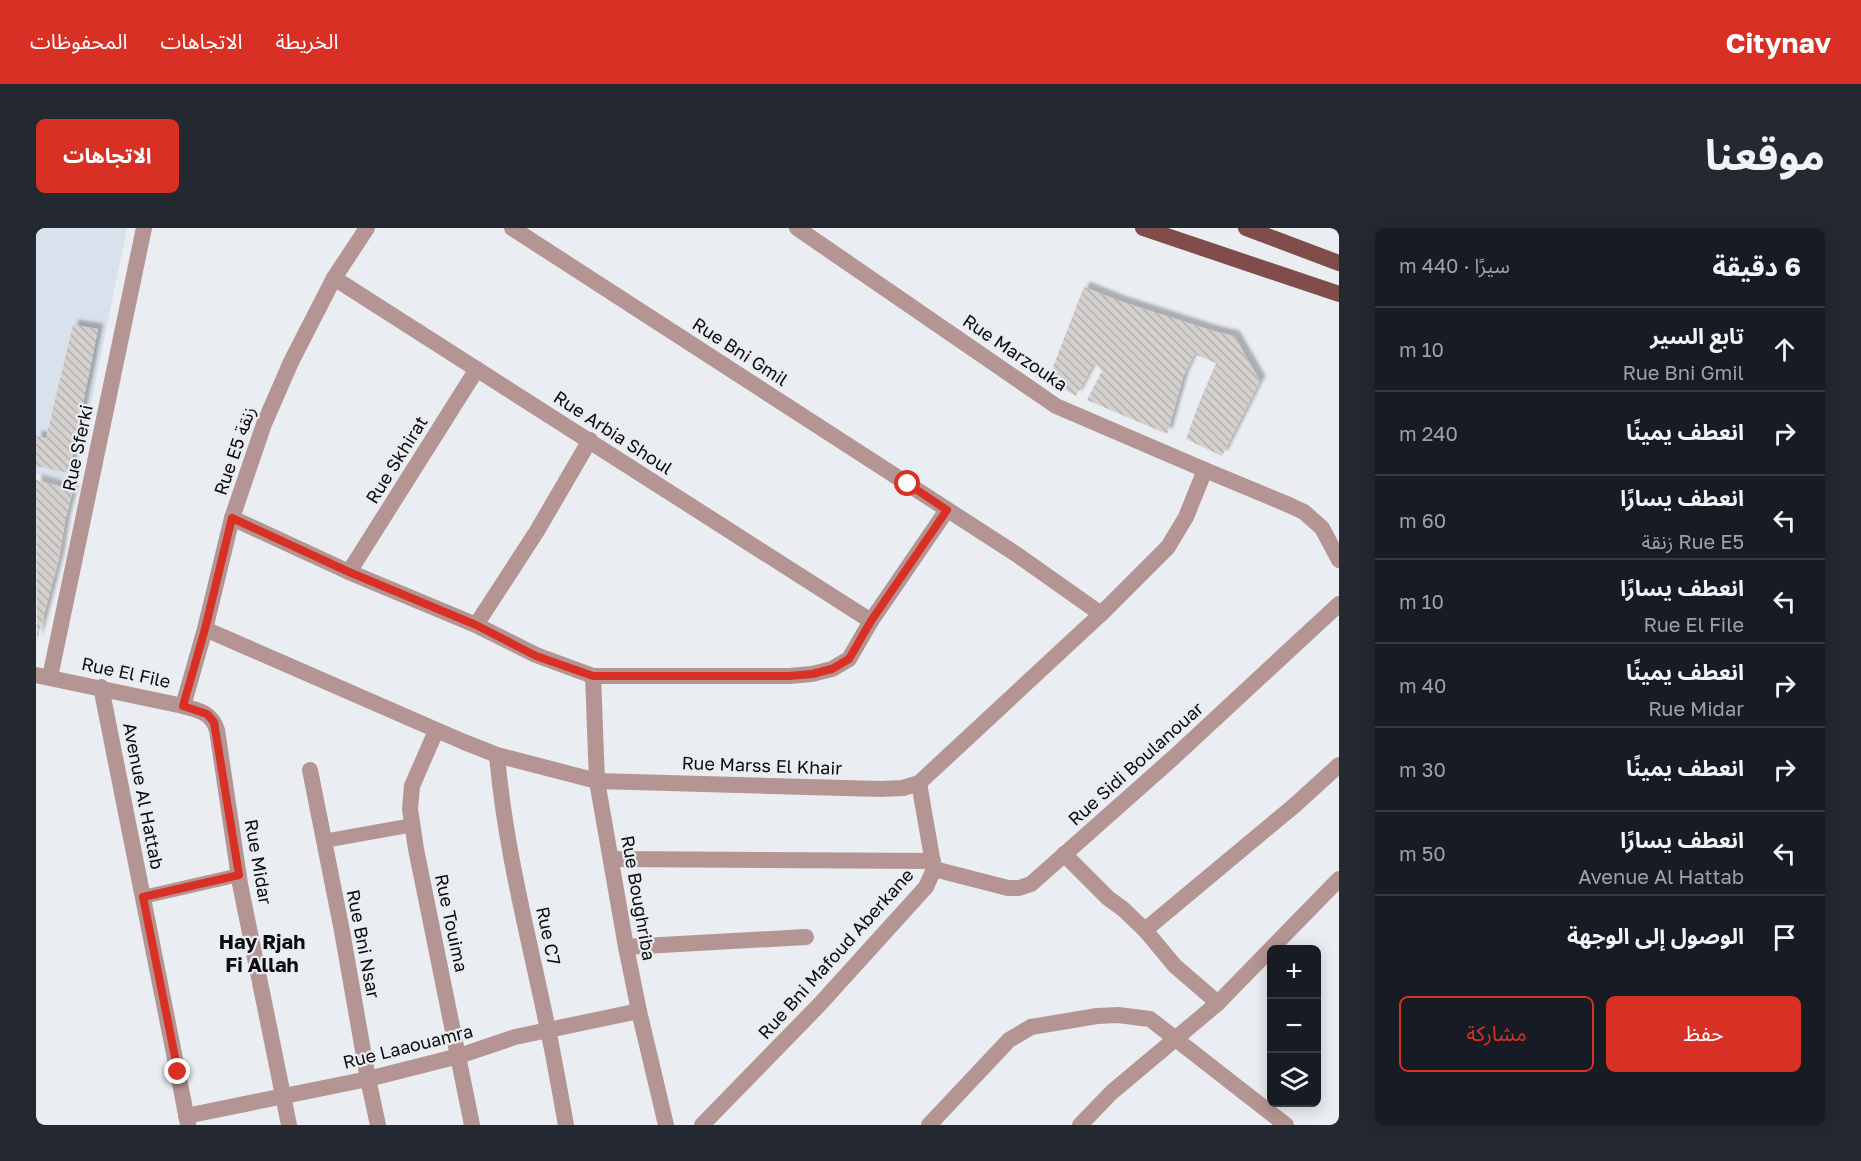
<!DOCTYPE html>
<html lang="ar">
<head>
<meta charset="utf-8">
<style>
  :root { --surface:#171b24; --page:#242831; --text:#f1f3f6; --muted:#9ea1a6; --line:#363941; --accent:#d93025 }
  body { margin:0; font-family:"Golos Text","Noto Sans Arabic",sans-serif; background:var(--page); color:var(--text); direction:rtl }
  .controls { position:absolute; right:18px; bottom:18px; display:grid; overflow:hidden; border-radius:9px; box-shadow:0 3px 15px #0003 }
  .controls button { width:54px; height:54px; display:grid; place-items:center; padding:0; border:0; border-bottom:2px solid var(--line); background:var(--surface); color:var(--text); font:30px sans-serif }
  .stop { position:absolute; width:18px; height:18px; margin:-14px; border:4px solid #d93025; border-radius:50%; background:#fff }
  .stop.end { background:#d93025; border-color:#fff; box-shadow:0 2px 6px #0008 }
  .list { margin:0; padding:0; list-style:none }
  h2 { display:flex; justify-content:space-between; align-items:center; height:78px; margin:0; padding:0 24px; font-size:26px }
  h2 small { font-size:20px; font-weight:400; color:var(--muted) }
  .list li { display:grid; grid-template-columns:39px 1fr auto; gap:18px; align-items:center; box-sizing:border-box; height:84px; padding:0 24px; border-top:2px solid var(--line) }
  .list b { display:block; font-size:22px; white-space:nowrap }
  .list p { margin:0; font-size:20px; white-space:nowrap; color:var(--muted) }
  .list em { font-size:20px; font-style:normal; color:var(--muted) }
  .actions { display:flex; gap:12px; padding:18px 24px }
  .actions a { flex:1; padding:14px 0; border:2px solid var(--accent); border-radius:9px; text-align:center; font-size:21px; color:var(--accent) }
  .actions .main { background:var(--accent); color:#fff }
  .icon { flex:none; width:33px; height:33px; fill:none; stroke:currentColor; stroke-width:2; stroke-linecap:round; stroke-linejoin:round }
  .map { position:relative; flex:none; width:1303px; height:897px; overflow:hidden; direction:ltr; border-radius:9px }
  header { display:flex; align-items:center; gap:36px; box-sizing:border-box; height:84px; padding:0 30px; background:var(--accent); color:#fff }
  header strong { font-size:28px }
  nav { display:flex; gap:33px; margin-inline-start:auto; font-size:21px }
  .intro { display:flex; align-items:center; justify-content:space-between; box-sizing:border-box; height:144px; padding:0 36px }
  h1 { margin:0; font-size:42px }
  .button { padding:15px 27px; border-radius:9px; background:var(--accent); color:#fff; font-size:21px; font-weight:700 }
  main { display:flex; gap:36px; padding:0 36px }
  aside { flex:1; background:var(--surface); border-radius:9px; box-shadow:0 3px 15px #0003 }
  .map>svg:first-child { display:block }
  .built { fill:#d9e2ec }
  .building { fill:url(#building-back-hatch); filter:url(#shadow) }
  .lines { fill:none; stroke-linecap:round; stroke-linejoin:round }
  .service { stroke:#b49593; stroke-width:14 }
  .minor { stroke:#b49593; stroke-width:16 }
  .tertiary { stroke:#b49593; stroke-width:16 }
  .primary { stroke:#804d4a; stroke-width:16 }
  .route { stroke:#d93025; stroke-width:8 }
  .labels { text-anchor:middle; stroke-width:4.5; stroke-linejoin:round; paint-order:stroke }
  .street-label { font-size:18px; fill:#0b0c0e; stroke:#eaedf1 }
  .neighbourhood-label { font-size:20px; font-weight:bold; fill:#0b0c0e; stroke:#eaedf1 }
</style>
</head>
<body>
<header>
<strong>Citynav</strong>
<nav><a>الخريطة</a><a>الاتجاهات</a><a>المحفوظات</a></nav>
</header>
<div class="intro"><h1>موقعنا</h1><a class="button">الاتجاهات</a></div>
<main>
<aside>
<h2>6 دقيقة<small>سيرًا · 440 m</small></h2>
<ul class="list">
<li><svg class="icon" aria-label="ahead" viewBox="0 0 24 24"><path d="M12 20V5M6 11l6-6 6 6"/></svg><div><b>تابع السير</b><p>Rue Bni Gmil</p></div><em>10 m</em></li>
<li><svg class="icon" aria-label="right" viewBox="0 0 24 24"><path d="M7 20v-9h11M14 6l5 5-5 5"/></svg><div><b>انعطف يمينًا</b></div><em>240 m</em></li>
<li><svg class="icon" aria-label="left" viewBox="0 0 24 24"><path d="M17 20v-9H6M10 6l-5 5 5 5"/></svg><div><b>انعطف يسارًا</b><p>Rue E5 زنقة</p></div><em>60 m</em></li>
<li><svg class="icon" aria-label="left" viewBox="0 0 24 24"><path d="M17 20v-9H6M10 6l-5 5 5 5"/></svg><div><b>انعطف يسارًا</b><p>Rue El File</p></div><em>10 m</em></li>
<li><svg class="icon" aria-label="right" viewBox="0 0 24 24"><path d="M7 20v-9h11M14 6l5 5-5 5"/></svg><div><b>انعطف يمينًا</b><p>Rue Midar</p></div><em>40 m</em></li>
<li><svg class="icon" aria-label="right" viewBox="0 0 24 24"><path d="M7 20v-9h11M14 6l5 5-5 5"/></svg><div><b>انعطف يمينًا</b></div><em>30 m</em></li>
<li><svg class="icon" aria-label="left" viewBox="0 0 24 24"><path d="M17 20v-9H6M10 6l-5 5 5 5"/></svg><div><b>انعطف يسارًا</b><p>Avenue Al Hattab</p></div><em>50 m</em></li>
<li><svg class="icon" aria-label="arrive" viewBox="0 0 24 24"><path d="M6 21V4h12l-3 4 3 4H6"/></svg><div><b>الوصول إلى الوجهة</b></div></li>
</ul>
<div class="actions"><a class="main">حفظ</a><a>مشاركة</a></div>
</aside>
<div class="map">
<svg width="1303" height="897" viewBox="0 0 1303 897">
  <defs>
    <pattern id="building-back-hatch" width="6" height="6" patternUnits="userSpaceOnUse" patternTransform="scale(1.5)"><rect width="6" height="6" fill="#d4d0cd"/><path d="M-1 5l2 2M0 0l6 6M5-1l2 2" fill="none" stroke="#b5b1af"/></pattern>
    <filter id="shadow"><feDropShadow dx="5.5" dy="-5.5" stdDeviation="1.5" flood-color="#0004"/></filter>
  </defs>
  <rect width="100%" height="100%" fill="#eaedf1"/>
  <path class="built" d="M0,0H91L39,254L0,246Z"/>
  <g class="building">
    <path d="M1048,59L1086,74L1177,103L1198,108L1224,153L1186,228L1150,211L1163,175L1180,135L1158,126L1147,149L1131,206L1051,172L1066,143L1058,135L1040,168L1012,152Z"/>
    <path d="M37,97L62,101L33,245L0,238V208L10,210Z"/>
    <path d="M0,252L37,262L29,293L23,330L1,413Z"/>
  </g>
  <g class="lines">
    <g class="service">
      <path d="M288,613L377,597"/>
      <path d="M107,669L203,647"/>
    </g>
    <g class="minor">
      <path d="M476,0L980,326L1065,386"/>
      <path d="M298,50L835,393"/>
      <path d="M196,290L313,344L440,397L500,427L557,448H753L776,446L796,441L813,431L835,393L911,282"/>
      <path d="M313,344L441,141"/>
      <path d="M440,397L501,303L554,212"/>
      <path d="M169,401L428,514L461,527L561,553L845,561L867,560L883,555L1065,386L1132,319L1150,289L1169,242"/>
      <path d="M557,448L561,553L590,719L603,783L630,897"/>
      <path d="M14,449L108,0"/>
      <path d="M65,459L152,896"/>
      <path d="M147,478C163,482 176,485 181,502L204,656L253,897"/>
      <path d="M400,503L376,558L374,581L380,621L436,897"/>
      <path d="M461,527C469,621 493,710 512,802C519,834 524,865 530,897"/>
      <path d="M274,542L306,703L332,851L342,897"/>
      <path d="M1028,626L1072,670L1087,681L1109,702L1139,738L1182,775"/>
      <path d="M575,631L897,633"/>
      <path d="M898,641L972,660H983L995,656L1137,530L1303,376"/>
      <path d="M1109,702L1259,577L1303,537"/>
      <path d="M590,719L770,709"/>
      <path d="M150,888L332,851L423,828L479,809L603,783"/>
      <path d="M666,897L784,776L890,659L898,641L883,555"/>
      <path d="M893,897L973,812L995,799L1061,788L1082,787L1114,791L1250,897"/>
      <path d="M1044,897L1076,864L1182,775L1303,651"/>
    </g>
    <g class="tertiary">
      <path d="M761,0L1020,178L1169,242L1253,277L1268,284L1286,300L1303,332"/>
      <path d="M0,447L147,478L169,401L196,290L228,196L255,134L298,50L331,0"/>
    </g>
    <g class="primary">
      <path d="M1107,0L1303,66"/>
      <path d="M1210,0L1303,35"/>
    </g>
  </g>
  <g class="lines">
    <path class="route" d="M142,844L107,669L203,647L178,494L171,486L147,478L169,401L196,290L313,344L440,397L500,428L557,448H753L776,446L796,441L813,431L835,393L911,282L872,256"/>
  </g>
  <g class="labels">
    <g class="street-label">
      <text transform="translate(704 124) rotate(33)" y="6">Rue Bni Gmil</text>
      <text transform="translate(979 125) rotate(34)" y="6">Rue Marzouka</text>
      <text transform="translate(577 205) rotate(33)" y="6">Rue Arbia Shoul</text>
      <text transform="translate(42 220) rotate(-78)" y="6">Rue Sferki</text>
      <text transform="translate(199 223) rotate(-71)" y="6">Rue E5 زنقة</text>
      <text transform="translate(361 232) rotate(-58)" y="6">Rue Skhirat</text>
      <text transform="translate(90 445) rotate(12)" y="6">Rue El File</text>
      <text transform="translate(1100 536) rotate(-42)" y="6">Rue Sidi Boulanouar</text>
      <text transform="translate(726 538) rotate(2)" y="6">Rue Marss El Khair</text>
      <text transform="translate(107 568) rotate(79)" y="6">Avenue Al Hattab</text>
      <text transform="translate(222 634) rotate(80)" y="6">Rue Midar</text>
      <text transform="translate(602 670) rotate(80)" y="6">Rue Boughriba</text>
      <text transform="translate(415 695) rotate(78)" y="6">Rue Touima</text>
      <text transform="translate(512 708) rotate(78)" y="6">Rue C7</text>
      <text transform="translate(327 716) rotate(79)" y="6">Rue Bni Nsar</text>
      <text transform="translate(800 726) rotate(-48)" y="6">Rue Bni Mafoud Aberkane</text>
      <text transform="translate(372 819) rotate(-14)" y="6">Rue Laaouamra</text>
    </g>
    <g class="neighbourhood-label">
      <text x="226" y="721">Hay Rjah<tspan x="226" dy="23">Fi Allah</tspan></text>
    </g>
  </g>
</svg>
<div class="controls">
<button>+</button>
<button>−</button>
<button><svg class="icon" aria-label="layers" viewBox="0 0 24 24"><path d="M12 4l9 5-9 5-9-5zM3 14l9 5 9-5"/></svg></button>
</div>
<div class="stop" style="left:872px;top:256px"></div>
<div class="stop end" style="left:142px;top:844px"></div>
</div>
</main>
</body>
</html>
